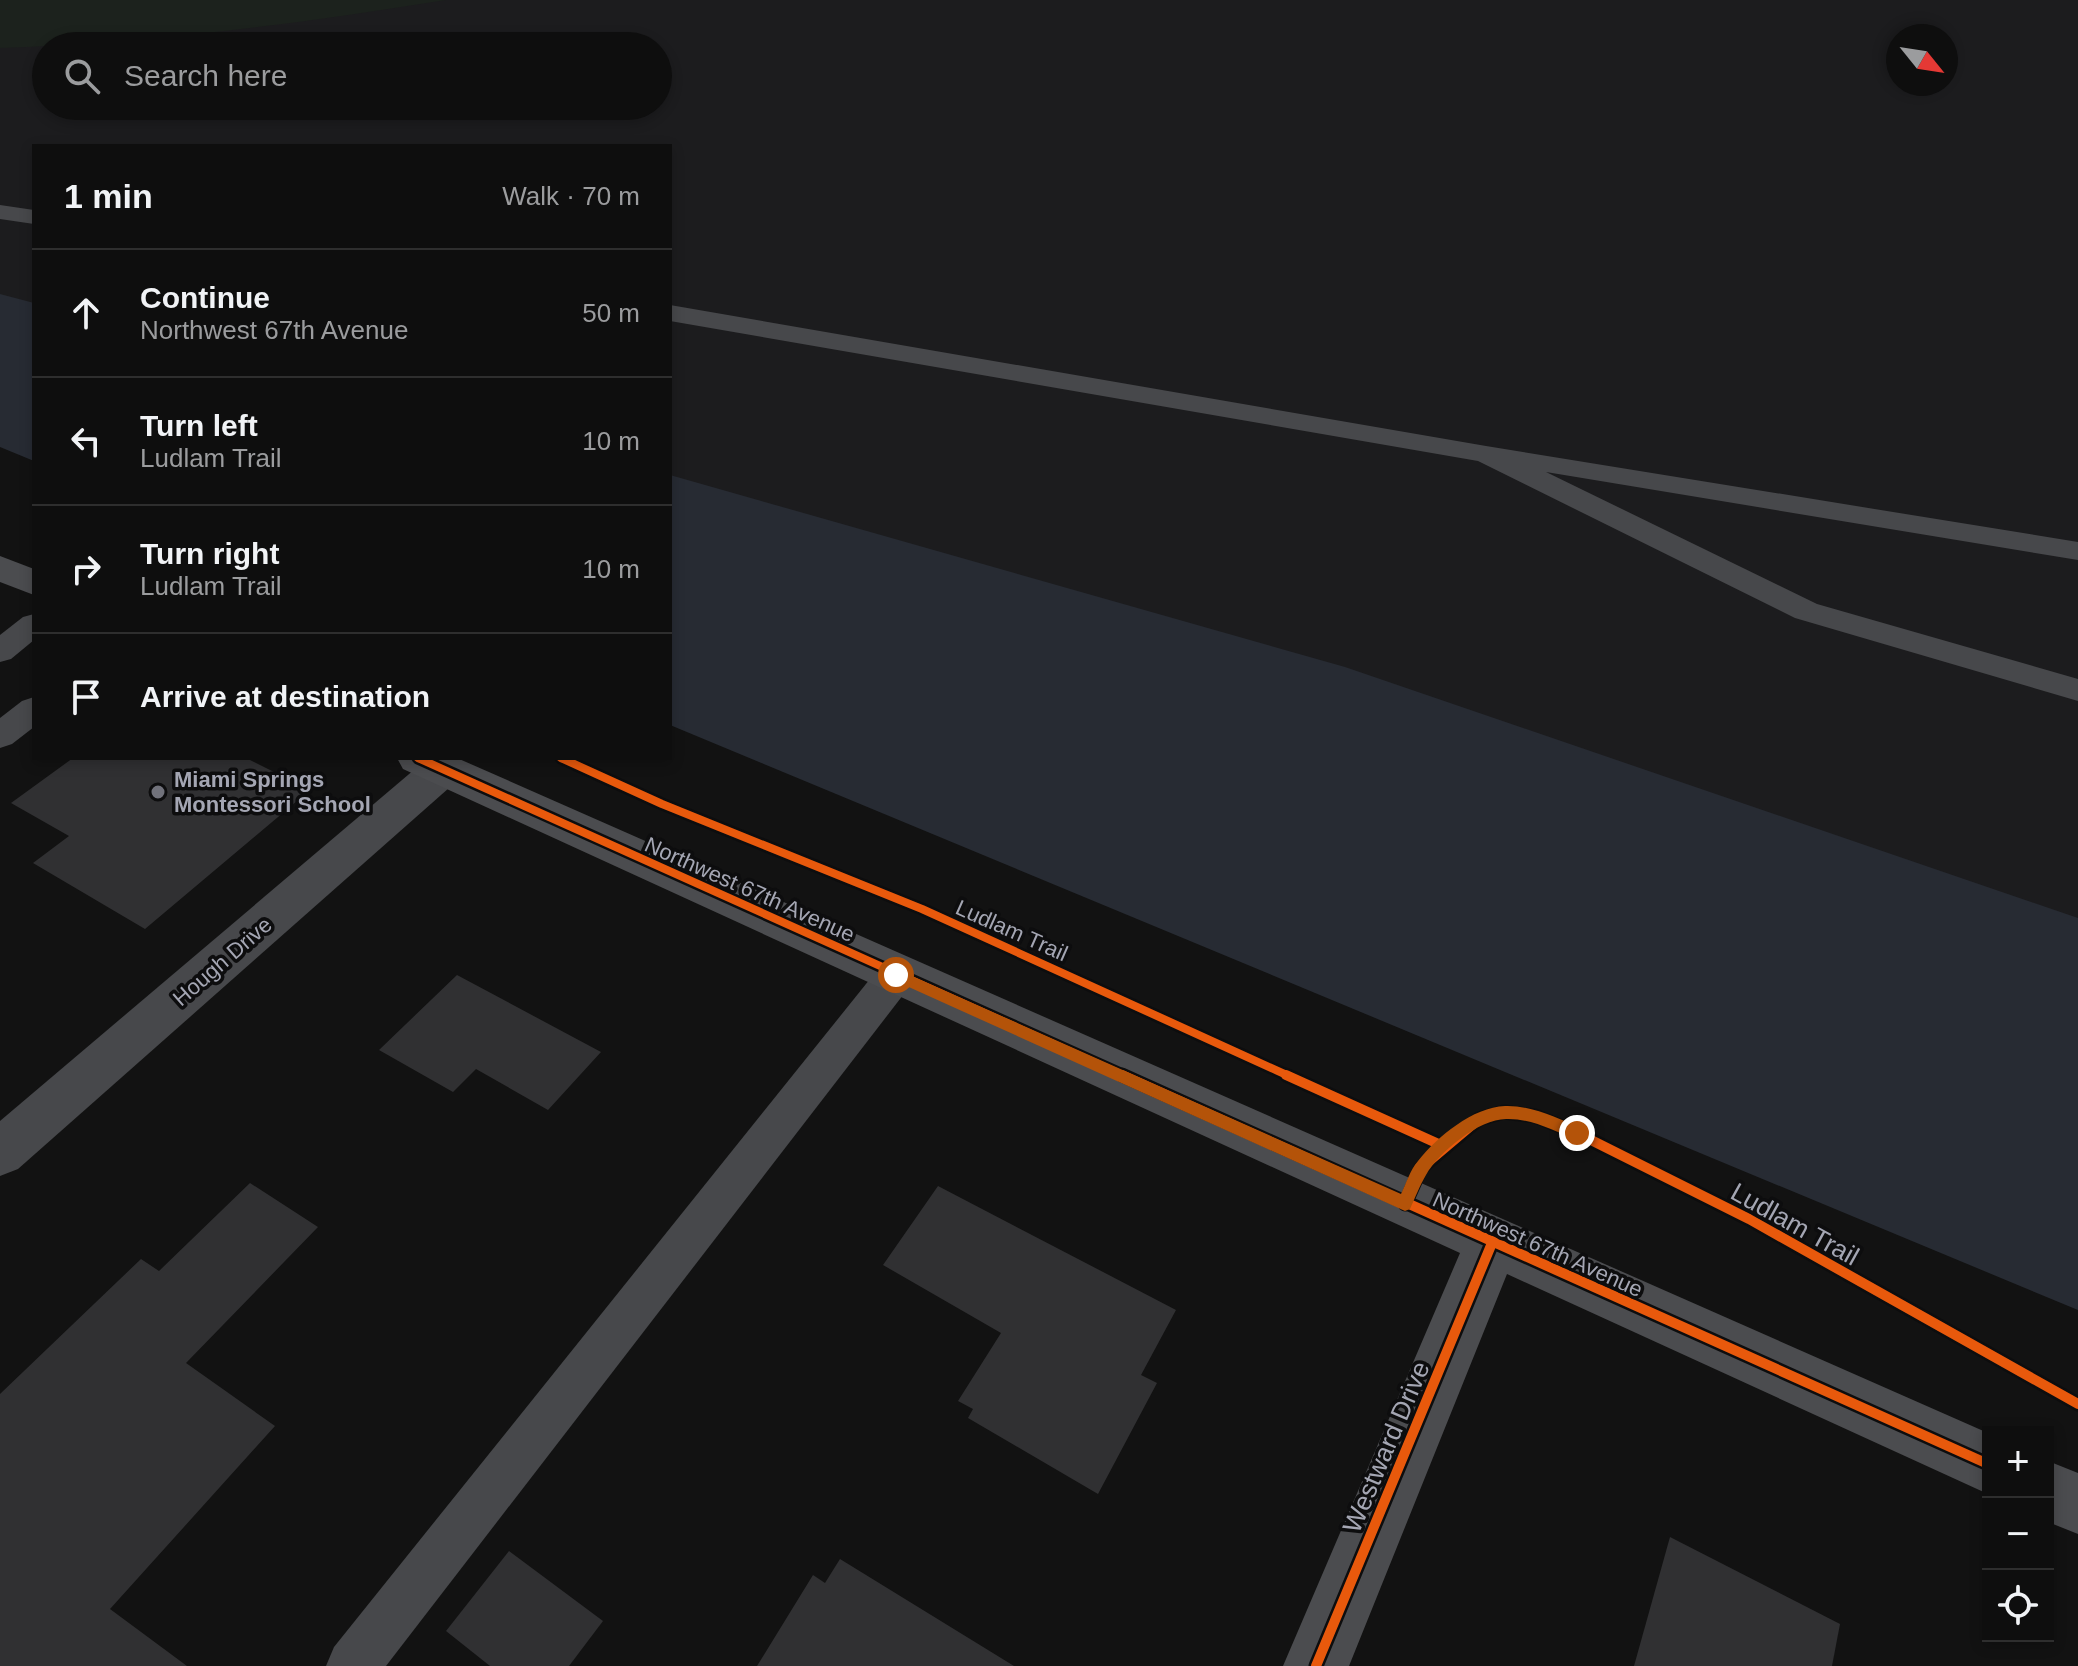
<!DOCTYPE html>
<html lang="en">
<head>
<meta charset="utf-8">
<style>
  :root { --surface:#0e0e0e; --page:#1c1c1c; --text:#f1f3f6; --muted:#9b9c9e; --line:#2e2e2e }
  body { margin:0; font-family:Helvetica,sans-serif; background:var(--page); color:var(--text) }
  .controls { position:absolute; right:24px; bottom:24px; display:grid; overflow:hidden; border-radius:0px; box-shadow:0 4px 12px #0003 }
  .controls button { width:72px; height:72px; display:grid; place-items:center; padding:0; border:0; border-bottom:2px solid var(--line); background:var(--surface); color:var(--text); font:40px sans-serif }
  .compass { position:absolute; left:1886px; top:24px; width:72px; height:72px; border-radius:50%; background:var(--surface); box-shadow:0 4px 12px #0003; rotate:120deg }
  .stop { position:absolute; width:24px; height:24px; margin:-18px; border:6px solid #b45309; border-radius:50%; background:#fff }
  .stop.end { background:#b45309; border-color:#fff; box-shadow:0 2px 8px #0008 }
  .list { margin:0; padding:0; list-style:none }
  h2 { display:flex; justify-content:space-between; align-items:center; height:104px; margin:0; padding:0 32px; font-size:34px }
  h2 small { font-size:26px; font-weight:400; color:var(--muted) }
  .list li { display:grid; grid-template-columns:52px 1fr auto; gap:24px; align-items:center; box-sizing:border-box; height:128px; padding:0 32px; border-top:2px solid var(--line) }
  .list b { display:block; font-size:30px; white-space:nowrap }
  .list p { margin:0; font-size:26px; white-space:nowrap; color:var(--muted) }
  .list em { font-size:26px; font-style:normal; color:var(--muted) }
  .icon { flex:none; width:44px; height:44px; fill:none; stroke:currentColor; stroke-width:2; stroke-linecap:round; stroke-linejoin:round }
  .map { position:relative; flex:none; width:2078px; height:1666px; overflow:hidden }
  .search { position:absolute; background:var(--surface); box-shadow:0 4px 12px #0003; left:32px; top:32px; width:640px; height:88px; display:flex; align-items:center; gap:20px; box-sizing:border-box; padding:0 28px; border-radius:44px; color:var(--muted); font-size:30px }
  .panel { position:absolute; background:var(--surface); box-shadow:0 4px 12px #0003; left:32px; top:144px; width:640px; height:616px; border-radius:0px }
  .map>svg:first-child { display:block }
  .built { fill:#1c1c1e; fill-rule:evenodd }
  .green { fill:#1c221d }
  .water { fill:#272b33 }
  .building { fill:#303032 }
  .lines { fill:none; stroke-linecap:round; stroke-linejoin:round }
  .lane { fill:#47484b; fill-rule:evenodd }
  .street { fill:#47484b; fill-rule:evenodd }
  .secondary { fill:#4b4c4f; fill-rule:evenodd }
  .cycleway-far1-casing { stroke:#0d0d0e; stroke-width:13 }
  .cycleway-casing { stroke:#0d0d0e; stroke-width:15 }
  .cycleway-far1 { stroke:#e8590c; stroke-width:8 }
  .cycleway { stroke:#e8590c; stroke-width:10 }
  .route { fill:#b45309 }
  .poi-dot { fill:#71727b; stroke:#0d0d0e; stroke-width:3 }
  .labels { text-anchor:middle; stroke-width:7; stroke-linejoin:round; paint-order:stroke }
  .poi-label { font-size:22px; font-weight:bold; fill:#a4a6b3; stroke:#0d0d0e; text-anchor:start }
  .street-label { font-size:22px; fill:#a4a6b3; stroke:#0d0d0e }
  .near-street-label { font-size:26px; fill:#a4a6b3; stroke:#0d0d0e }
</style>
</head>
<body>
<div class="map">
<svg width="2078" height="1666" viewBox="0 0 2078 1666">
  <rect width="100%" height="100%" fill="#121212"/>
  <path class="built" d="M0,0H2078V1157L670,631V146H34V393L0,381ZM1898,36H1946V84H1898ZM46,46H658V106H46Z"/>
  <path class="green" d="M0,0H446C297,24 150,43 0,48Z"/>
  <g class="water">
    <path d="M0,294L34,303V461L0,447Z"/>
    <path d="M670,475L1345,667L2078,918V1310L670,725Z"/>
  </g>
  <g class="building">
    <path d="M73,758H246L310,790L145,929L33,863L69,836L11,803Z"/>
    <path d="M457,975L601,1052L548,1110L476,1069L453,1092L379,1050Z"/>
    <path d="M250,1183L318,1227L186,1363L275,1426L110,1609L187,1666H0V1394L141,1259L159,1271Z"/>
    <path d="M938,1186L1176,1310L1141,1375L1157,1383L1098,1494L968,1418L973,1409L958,1401L1001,1333L883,1265Z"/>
    <path d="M1670,1537L1840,1624L1832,1666H1634Z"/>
    <path d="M509,1551L603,1621L569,1666H490L446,1631Z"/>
    <path d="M840,1559L1014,1666H757L813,1575L825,1583Z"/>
  </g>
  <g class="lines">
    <g class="lane">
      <path d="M0,205L34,210V224L0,219Z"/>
      <path d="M670,305L1486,446L2078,542V560L1546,472L1817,604L2078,679V701L1795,618L1478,461L670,321Z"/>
      <path d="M34,614V640L11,659L0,662V635L23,617Z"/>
      <path d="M34,697V727L12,744L0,748V718L22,701Z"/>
      <path d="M896,959L910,964L915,975L910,986L386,1666H326L334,1647L882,964Z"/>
    </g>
    <path class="street" d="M428,758H457L464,769L458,780L18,1169L0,1176V1121Z"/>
    <g class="secondary">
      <path d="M0,556L34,569V595L0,582Z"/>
      <path d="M397,758H457L1988,1433V1494L1507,1274L1349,1666H1283L1460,1253L403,769Z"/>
      <path d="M2048,1461L2078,1473V1534L2048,1522Z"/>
    </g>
    <g class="cycleway-far1-casing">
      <g id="cycleway-far1">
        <path d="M418,758L1127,1077"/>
        <path d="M561,758L662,804L922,909L1291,1077"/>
      </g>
    </g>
    <g class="cycleway-casing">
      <g id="cycleway">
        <path d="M1122,1075L1988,1464"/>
        <path d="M1286,1075L1443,1146"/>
        <path d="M1405,1204L1421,1168L1479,1119L1504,1112L1535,1116L1577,1133L1749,1219L2078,1404"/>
        <path d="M1316,1666L1492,1243"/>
      </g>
    </g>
    <use href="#cycleway-far1" class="cycleway-far1"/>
    <use href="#cycleway" class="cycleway"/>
  </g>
  <path class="route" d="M896,969L1401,1194C1406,1184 1410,1170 1418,1161C1437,1137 1473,1107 1505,1106C1532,1105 1558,1119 1582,1128L1585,1133L1577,1140C1554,1131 1531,1118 1506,1119C1479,1119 1439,1152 1426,1175C1420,1185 1415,1198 1410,1209L1405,1211L891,979V971Z"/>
  <circle class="poi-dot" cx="158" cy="792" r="8"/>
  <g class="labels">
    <g class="poi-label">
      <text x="174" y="787">Miami Springs<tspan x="174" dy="25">Montessori School</tspan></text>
    </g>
    <g class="street-label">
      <text transform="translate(750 889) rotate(24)" y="8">Northwest 67th Avenue</text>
      <text transform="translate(1012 930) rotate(24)" y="8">Ludlam Trail</text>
      <text transform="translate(222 961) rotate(-41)" y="8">Hough Drive</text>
      <text transform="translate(1538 1244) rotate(24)" y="8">Northwest 67th Avenue</text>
    </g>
    <g class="near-street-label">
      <text transform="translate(1795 1224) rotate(29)" y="9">Ludlam Trail</text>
      <text transform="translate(1386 1447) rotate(-67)" y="9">Westward Drive</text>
    </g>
  </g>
</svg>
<div class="controls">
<button>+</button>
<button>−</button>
<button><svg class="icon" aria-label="locate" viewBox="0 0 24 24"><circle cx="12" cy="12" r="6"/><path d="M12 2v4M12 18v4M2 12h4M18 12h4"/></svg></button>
</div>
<svg class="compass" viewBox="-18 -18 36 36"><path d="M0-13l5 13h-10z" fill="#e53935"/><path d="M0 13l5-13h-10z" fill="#9b9c9e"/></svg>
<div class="stop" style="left:896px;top:975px"></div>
<div class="stop end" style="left:1577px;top:1133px"></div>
<div class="search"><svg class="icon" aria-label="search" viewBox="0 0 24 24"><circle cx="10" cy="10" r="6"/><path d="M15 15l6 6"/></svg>Search here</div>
<section class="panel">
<h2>1 min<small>Walk · 70 m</small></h2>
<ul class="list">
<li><svg class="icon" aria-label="ahead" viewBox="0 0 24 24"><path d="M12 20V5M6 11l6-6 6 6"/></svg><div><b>Continue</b><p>Northwest 67th Avenue</p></div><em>50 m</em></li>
<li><svg class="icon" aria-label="left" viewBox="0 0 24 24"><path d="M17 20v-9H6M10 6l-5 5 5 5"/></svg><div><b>Turn left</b><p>Ludlam Trail</p></div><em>10 m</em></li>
<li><svg class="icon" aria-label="right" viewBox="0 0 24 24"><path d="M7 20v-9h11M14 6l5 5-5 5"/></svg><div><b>Turn right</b><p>Ludlam Trail</p></div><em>10 m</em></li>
<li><svg class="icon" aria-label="arrive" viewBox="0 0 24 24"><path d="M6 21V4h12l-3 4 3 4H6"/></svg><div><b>Arrive at destination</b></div></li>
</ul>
</section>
</div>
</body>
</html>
